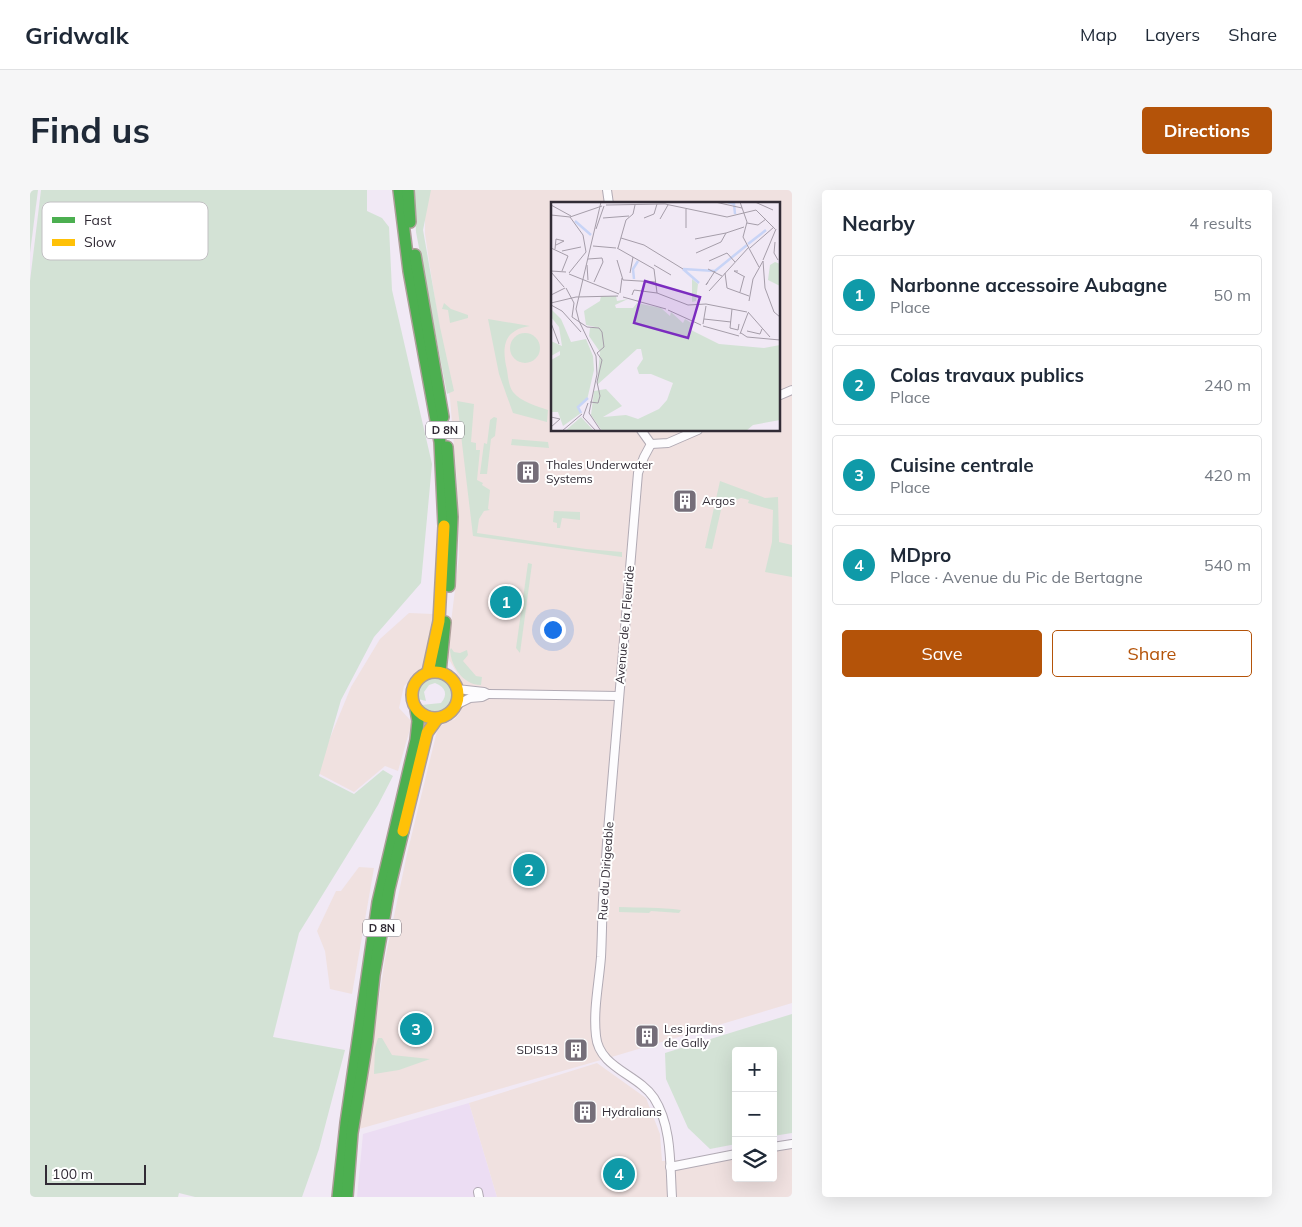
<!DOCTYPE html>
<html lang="en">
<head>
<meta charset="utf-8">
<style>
  :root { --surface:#fff; --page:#f6f6f7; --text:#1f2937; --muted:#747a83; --line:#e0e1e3; --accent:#b45309 }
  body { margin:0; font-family:Mulish,sans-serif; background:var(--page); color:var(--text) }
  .controls { position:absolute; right:15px; bottom:15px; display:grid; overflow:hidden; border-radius:5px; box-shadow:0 5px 20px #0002 }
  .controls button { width:45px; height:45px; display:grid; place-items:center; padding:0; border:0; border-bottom:1px solid var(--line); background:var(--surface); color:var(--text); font:25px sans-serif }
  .scale { position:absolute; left:15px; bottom:12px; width:101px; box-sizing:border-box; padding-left:5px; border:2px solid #322c36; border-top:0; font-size:14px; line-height:18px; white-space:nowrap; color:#322c36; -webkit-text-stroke:4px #fff; paint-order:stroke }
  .you { position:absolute; left:522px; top:439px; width:18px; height:18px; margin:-12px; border:4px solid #fff; border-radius:50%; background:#1a73e8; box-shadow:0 0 0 8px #1a73e833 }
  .badge { display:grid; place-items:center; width:32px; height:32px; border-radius:50%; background:var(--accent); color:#fff; font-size:16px; font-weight:700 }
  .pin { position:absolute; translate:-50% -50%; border:2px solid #fff; box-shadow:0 1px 5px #0006 }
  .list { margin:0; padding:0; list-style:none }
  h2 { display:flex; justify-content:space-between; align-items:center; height:65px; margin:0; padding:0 20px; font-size:21px }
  h2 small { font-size:16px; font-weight:400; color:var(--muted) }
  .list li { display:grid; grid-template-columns:32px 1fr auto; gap:15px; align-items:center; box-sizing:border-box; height:80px; margin:0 10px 10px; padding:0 10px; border:1px solid var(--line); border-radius:5px }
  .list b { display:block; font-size:19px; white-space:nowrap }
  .list p { margin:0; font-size:16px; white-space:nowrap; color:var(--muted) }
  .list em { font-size:16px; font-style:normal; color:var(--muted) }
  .actions { display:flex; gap:10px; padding:15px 20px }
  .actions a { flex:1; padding:11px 0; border:1px solid var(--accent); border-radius:5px; text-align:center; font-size:18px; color:var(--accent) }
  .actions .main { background:var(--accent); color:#fff }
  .icon { flex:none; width:28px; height:28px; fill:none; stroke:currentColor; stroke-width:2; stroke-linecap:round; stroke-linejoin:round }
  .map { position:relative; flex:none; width:762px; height:1007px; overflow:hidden; border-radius:5px }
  header { display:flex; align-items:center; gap:30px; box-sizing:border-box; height:70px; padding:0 25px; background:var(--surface); border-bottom:1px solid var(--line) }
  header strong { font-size:24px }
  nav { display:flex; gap:28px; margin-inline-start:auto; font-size:18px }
  .intro { display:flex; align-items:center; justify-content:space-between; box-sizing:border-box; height:120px; padding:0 30px }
  h1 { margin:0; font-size:35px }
  .button { padding:12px 22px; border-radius:5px; background:var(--accent); color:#fff; font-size:18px; font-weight:700 }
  main { display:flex; gap:30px; padding:0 30px }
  aside { flex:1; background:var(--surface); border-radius:5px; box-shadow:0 5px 20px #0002 }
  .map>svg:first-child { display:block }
  .built { fill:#ecddf3 }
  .industrial { fill:#f0e1e0; fill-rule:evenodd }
  .green { fill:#d3e2d5 }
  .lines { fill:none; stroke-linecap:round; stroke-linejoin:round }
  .street-casing { stroke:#b1aab4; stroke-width:10 }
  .fast-casing { stroke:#ad9f99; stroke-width:14 }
  .slow-casing { stroke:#ad9f99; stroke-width:14 }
  .street { stroke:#fdfcfe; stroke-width:8 }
  .fast { stroke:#4caf50; stroke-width:11 }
  .slow { stroke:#ffc107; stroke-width:11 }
  .labels { text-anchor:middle; stroke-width:4; stroke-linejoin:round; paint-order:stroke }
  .shield { fill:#fff; stroke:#706b72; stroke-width:1 }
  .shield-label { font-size:11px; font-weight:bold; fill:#322c36 }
  .poi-label { font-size:12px; fill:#322c36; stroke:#fff; text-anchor:start }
  .street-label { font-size:12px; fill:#322c36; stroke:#fff }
  .inset-river { fill:none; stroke:#c8d4f6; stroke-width:2.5 }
  .inset-road { fill:none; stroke:#a59da9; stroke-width:1 }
  .view { fill:#7b2cbf; fill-opacity:0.15; stroke:#7b2cbf; stroke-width:2.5 }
  .inset-edge { fill:none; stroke:#322c36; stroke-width:2.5 }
  .key { fill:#fff; stroke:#c2c0c3; stroke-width:1 }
  .key-label { font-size:14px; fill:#322c36 }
</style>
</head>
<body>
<header>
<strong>Gridwalk</strong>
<nav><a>Map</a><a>Layers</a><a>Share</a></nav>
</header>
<div class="intro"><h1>Find us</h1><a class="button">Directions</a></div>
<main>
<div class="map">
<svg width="762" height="1007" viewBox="0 0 762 1007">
  <rect width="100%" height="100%" fill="#f1e9f5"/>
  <path class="built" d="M439,913L467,1007H327L333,944Z"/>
  <g class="industrial">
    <path d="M395,0H762V813L585,866L329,939L355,769L377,664L408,537L425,529L431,521L427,483L417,466L429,366L427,291L420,209L395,44ZM522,14H748V240H522Z"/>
    <path d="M379,423L403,424L395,476L374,496L369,518L382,532L368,581L355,576L324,602L286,582L321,497L350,449Z"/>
    <path d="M329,677L344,678L322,804L300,799L295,761L287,741L306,701H311Z"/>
    <path d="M567,873L616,908L630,944L632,971L653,970L706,960V988H743V953L762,950V1007H467L439,913Z"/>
  </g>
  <g class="green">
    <path d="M0,0H8L0,63Z"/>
    <path d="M11,0H337V21L352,28L359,37L362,100L402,274L391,393L344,447L311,510L289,586L324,604L353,580L363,586L348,615L269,743L243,847L315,860L289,959L272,1007H165L149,1003L148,1007H0V91Z"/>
    <path d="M384,0H401L393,40L410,137L424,201L417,204L386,42Z"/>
    <path d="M414,113L421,119L438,125V128L420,133L418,120L412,119Z"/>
    <path d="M458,129L500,136C495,137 489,138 485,141C471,149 474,167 477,180C478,187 479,197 483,202C491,212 507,216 518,220L517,232L483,223L469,184Z"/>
    <circle cx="495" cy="158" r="15"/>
    <path d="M427,211L444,214L441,252L446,253V260H450L447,290L453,293L452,295L460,300L458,319L460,320L454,321L449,329L447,343L556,359L592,362V367L443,346Z"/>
    <path d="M464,227L467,228L465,246L461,249L457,284H450L454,253L457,254L460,230Z"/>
    <path d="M482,249L518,252L519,258L481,255Z"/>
    <path d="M690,291L735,308L748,307L749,352L762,355V387L735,382L742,352L743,320L718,313L719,310L711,308L706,310L694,307L682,359L675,358Z"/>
    <path d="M524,321L550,322V330L532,328L530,338H527V333L523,332Z"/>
    <path d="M498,373L502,374L490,463L486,458Z"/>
    <path d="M421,458L424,462L430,463L437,460L438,465L433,471L446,486L452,487L451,495C433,495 421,476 420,460Z"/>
    <path d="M402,487C440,487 419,541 391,515L411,513C418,505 416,497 405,493L399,495L394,502L396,511L388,509C387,498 389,489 402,487Z"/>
    <path d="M589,717C611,718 630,717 651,720L649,723L621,721L619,723L589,722Z"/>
    <path d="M762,824V943L743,946V861H706V954L680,959L658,938L636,889L635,863Z"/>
    <path d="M348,848H352L362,865L400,869L369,880L344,884L345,858Z"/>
  </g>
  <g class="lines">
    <g class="street-casing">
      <g id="street">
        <path d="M577,0L579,14"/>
        <path d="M748,206L762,200"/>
        <path d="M611,240L621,254"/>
        <path d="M621,254L614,267L608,283C597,407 587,530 577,653C576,672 574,691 573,710C572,729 572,748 571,767C569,793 563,820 566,846C569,878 608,884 624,908C642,936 640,975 642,1007"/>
        <path d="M621,254L638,253L668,240"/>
        <path d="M458,504L588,506"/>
        <path d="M426,515L440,508L452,507L458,504L454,502L427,499"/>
        <path d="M743,957L762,954"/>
        <path d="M640,977L706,964"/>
        <path d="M448,1002L449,1007"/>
      </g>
    </g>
    <g class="fast-casing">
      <g id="fast">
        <path d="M369,0L379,81L410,252L414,336"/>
        <path d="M378,0L380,32"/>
        <path d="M385,65L413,227"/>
        <path d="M417,257L422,327L419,396"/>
        <path d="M410,482L415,432"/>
        <path d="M308,1007L316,933L348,712L386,550L388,531L386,520"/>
        <path d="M317,1007L322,943L337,851L344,785L359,699L373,641"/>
      </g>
    </g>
    <g class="slow-casing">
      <g id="slow">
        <circle cx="405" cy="505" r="23"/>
        <path d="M398,482L409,431L414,336"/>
        <path d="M373,641L397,543L407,529"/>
      </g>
    </g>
    <use href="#street" class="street"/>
    <use href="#fast" class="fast"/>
    <use href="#slow" class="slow"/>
  </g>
  <defs>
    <g id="building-square" transform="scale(1.25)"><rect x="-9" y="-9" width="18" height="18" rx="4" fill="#756e79" stroke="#fff"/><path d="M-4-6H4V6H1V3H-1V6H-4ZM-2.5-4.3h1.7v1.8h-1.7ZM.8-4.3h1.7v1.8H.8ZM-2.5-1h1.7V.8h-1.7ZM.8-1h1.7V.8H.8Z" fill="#fff"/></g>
  </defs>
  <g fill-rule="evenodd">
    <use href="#building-square" x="498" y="282"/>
    <use href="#building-square" x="655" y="311"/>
    <use href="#building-square" x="617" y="846"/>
    <use href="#building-square" x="546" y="860"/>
    <use href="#building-square" x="555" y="922"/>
  </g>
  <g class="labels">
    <g class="shield">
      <rect x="396" y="231.5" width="38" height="17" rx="4"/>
      <rect x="333" y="729.5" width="38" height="17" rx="4"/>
    </g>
    <g class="shield-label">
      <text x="415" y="244">D 8N</text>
      <text x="352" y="742">D 8N</text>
    </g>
    <g class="poi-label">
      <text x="516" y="279">Thales Underwater<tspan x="516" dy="14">Systems</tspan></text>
      <text x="672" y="315">Argos</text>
      <text x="634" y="843">Les jardins<tspan x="634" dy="14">de Gally</tspan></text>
      <text x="528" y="864" text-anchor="end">SDIS13</text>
      <text x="572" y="926">Hydralians</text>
    </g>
    <g class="street-label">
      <text transform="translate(595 435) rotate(-85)" y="4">Avenue de la Fleuride</text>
      <text transform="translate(576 681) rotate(-86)" y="4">Rue du Dirigeable</text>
    </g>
  </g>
  <g transform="translate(521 12)">
    <rect width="229" height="229" fill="#f1e9f5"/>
    <path d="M224,60L229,62V84L217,78L219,63ZM141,77L147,82L145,99L141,100ZM50,94H65L66,99L77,97L64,103L65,106H82L86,101L110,106L119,114L120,110L132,121L134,117L142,122L140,128L168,142L213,146L229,143V218L202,223L195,229H51L40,213L43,189L55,187L71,204L52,215L75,213L87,217L108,207L116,198L122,181L100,172H88L86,166L92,157L90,147H86L46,183L49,150L38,134L39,126H49L35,123L33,109L49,99ZM0,107L10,117L20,140L35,137L42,154L43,168L36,198L27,205L30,211L12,224L7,210H0V158L9,153V149L0,154V139L11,144L8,125L0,115ZM30,215L43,229H14Z" fill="#d3e2d5"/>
    <path class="inset-river" d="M177,0L183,2L184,12M24,19L40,33M197,42L215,28M132,67L148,81M132,67L164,69L196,43M83,77L82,67L87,59M30,211L27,205L37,196"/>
    <path class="inset-road" d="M164,0L191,6M189,0L196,20L192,35L208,65M204,0L222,8M0,3L20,14M55,3L114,2L176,15L205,8L224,27M0,13L19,15M52,16L78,14M93,16L103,12L106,2M109,17L117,3M196,21L207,23L215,17M135,26V7M45,27L53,4M70,36L93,43L132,67M144,37L175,31M224,40L223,51L227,58M42,44L65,46M0,46L17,54L11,69M66,46L103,67L106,91M67,46L75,18L82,12L84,3M199,46L223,25M4,47L5,37L13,39L5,43M11,49L30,45M35,50L32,33L19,15L51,4M145,51L170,40L175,31L193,25M37,57L51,56L52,60L43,80M66,58L72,78M212,58L225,27M158,59L176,51L184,60M212,59L214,86L223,110L229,115M36,63L37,78M103,63L120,73M157,67L171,74M0,69L15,70M187,69H183L194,75M0,70L13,85M18,71L35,50M79,71L82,55M174,71L176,86L198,94M18,72L68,92M72,78L105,80M157,80L155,83L164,69M15,86L23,101L21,115L36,125L48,126L51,130L53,145L46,151L51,158L46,180L49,194L47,201L39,200M158,89L198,45M189,90L193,75M69,91L71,76M0,93L14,86M81,93L83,88L106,91L137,103L155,102L196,110M72,95L115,107M198,99L202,77L212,59M0,101L25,95L67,94M0,103L11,109L30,130M181,107L179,126L187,128L188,122M117,108L150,123M197,110L219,135M153,117L180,120M0,121L8,142M152,122L155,104M152,124L188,134M196,129L209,132L211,127M190,131L196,135L229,138M189,132L197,111M37,201L32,215L45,229M0,215L9,217L0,225M11,229L31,212M50,229L38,211L46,172L45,154L28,119L25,107L50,0"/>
    <path class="view" d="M94,79L149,95L137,136L83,121Z"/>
    <rect width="229" height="229" class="inset-edge"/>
  </g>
  <rect x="12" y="12" width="166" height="58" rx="8" class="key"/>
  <rect x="22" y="27" width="23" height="6" fill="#4caf50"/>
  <rect x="22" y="49" width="23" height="7" fill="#ffc107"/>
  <g class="key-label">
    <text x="54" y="35">Fast</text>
    <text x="54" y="57">Slow</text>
  </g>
</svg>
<div class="controls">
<button>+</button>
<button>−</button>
<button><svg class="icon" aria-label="layers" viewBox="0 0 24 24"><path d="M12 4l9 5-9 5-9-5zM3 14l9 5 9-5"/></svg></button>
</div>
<div class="scale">100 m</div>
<div class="you"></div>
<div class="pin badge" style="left:476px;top:412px;background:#0f9aa8">1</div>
<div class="pin badge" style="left:499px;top:680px;background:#0f9aa8">2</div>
<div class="pin badge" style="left:386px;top:839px;background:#0f9aa8">3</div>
<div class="pin badge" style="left:589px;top:984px;background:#0f9aa8">4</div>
</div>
<aside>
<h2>Nearby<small>4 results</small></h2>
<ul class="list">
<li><span class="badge" style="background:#0f9aa8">1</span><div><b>Narbonne accessoire Aubagne</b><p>Place</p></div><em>50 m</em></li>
<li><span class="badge" style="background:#0f9aa8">2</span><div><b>Colas travaux publics</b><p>Place</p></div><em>240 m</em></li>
<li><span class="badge" style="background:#0f9aa8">3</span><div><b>Cuisine centrale</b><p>Place</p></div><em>420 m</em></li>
<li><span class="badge" style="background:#0f9aa8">4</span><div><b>MDpro</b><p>Place · Avenue du Pic de Bertagne</p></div><em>540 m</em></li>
</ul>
<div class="actions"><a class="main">Save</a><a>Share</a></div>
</aside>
</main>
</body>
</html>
